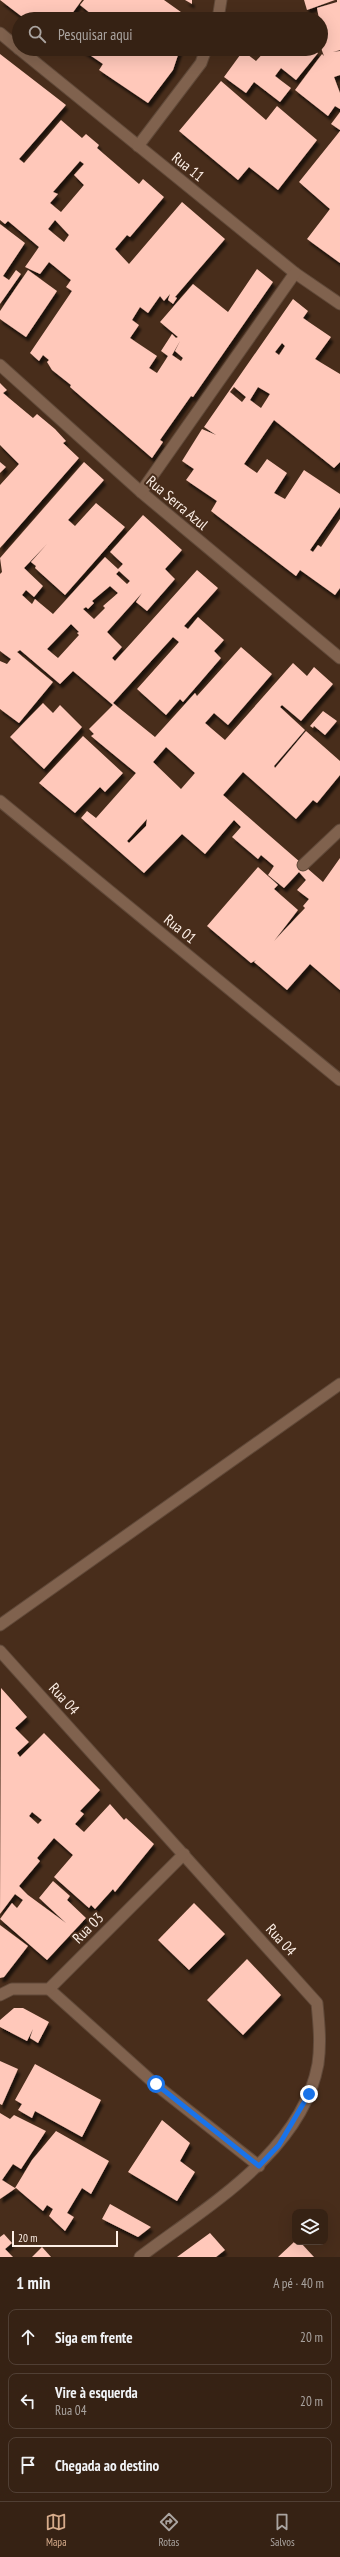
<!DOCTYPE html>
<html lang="pt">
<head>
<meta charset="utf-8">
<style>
  :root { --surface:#362214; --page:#412f22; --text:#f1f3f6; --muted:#aaa4a0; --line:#503f34; --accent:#d6ab8b }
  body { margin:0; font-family:"PT Sans Narrow",sans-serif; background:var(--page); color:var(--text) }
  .controls { position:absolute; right:12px; bottom:12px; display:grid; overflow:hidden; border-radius:8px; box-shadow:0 4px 16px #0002 }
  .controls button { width:36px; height:36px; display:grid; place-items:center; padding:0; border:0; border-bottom:1px solid var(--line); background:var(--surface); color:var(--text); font:20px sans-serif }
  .scale { position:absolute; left:12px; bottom:10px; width:106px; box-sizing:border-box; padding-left:4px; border:2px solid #fdefe6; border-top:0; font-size:11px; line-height:14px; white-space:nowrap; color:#fdefe6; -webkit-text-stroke:3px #482d1b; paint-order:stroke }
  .stop { position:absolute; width:12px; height:12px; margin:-9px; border:3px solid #1a73e8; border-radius:50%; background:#fff }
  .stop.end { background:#1a73e8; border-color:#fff; box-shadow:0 1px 4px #0008 }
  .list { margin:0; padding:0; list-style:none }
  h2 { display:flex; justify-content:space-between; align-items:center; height:52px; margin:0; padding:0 16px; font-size:17px }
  h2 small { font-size:13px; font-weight:400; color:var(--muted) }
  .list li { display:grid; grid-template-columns:26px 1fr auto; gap:12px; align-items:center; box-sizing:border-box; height:56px; margin:0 8px 8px; padding:0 8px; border:1px solid var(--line); border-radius:8px }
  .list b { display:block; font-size:15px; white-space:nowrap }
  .list p { margin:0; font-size:13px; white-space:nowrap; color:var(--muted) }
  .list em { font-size:13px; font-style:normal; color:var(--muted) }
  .icon { flex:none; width:22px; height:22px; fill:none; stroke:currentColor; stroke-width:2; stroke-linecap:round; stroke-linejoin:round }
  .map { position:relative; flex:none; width:340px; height:2257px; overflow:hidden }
  .search { position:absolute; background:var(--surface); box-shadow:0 4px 16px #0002; left:12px; right:12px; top:12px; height:44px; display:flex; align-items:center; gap:10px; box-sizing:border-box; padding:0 14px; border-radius:22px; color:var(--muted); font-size:15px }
  .sheet { height:244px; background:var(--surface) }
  nav { display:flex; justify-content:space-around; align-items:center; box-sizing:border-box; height:56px; border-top:1px solid var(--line); background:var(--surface); font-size:11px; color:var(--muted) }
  nav a { display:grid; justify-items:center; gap:2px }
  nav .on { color:var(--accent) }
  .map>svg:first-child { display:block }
  .building { fill:#ffc8ba; fill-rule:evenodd; filter:url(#shadow) }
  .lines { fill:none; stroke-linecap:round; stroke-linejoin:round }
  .minor-casing { stroke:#604939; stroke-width:13 }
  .minor { stroke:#80624e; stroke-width:11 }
  .route { stroke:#1a73e8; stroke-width:5 }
  .labels { text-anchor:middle; stroke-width:4; stroke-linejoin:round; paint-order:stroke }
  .street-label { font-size:15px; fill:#fdefe6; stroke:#482d1b }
</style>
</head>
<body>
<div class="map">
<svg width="340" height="2257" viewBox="0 0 340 2257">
  <defs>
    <filter id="shadow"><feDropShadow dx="2.5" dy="4.5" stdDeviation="1" flood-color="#0009"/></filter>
  </defs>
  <rect width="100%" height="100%" fill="#482d1b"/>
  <g class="building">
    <path d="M0,0H82L71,15L73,16L71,19H25Z"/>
    <path d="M84,0H164L188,17L187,19H85L90,13L80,5Z"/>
    <path d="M185,0H192V4Z"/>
    <path d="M304,0H335L307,10Z"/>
    <path d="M337,0H340V50L333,52L340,51V75L334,77L340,93V109L335,106L328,116L295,90L322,54L324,56L321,48V19H319L317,8L337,2Z"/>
    <path d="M81,49H180L173,70L148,103L99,70L103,64Z"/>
    <path d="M267,49H313L318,53L296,80L281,68L275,76L291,88L280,102L254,82L246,93L224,77L243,51L256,61Z"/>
    <path d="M0,54L66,105L19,159L24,163L61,120L82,138L86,134L99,145L97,148L139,184L143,179L164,197L130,237L127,235L115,249L129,264L182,202L225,239L175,297L177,298L173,304L168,300L170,294L164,301L160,296L148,313L140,307L132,320L139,325L130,338L157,356L149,368L157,373L168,356L161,351L172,334L176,338L178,337L160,322L193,284L228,312L257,269L273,282L193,397L191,396L160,440L163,442L152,458L70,387L71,385L52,370L47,362L49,360L43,355L39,361L30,353L72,291L66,287L71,280L49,262L40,274L25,267L39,247L8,221L5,224L0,220ZM80,161L84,164L74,175L84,185L61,212L50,203L58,194L53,192ZM55,220L69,235L64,242L48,229ZM180,341L175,351L183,358L181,361L172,355Z"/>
    <path d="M221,81L266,120L277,106L317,140L278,190L249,167L238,180L179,131Z"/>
    <path d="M340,112V130L331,124Z"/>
    <path d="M340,131V263L307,239L330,209L299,182Z"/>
    <path d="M0,224L25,243L3,276L9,280L16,270L21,274L0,304Z"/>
    <path d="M28,270L57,291L26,337L0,319V311Z"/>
    <path d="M293,299L308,311L303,318L331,337L315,359L340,374V462L334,468L274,420L244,464L257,473L267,459L287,473L274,493L285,499L304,470L340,494V507L310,550L313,552L318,545L321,547L340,519V588L335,595L300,570L296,576L211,511L217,501L186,480L194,469L182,461L202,429L216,435L204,427ZM282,343L285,346L279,355L275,352ZM234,387L246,397L242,402L230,392ZM258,387L270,394L261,408L250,400Z"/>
    <path d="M0,383L7,390L3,393L33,418L37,414L55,429L66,441L63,443L79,458L0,548V485L19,464L0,445Z"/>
    <path d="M0,462L6,467L0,473Z"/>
    <path d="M84,462L104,480L68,520L75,526L96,503L125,527L65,595L35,568L36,566L31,562L47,544L24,568L43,586L34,597L26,590L22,595L32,604L35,599L53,614L105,557L118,569L123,564L110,552L143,515L182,550L165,569L175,579L147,611L136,602L142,593L107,632L122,647L112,658L115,661L197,570L218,588L184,626L188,629L198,617L224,640L214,651L221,658L183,702L180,699L166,715L137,689L179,642L173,637L113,703L155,737L195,693L197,696L241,647L272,674L228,725L214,713L205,723L225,740L293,663L307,676L314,667L333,684L301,721L282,705L280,707L305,730L274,766L275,768L306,731L340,761V775L317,803L313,800L296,819L243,772L223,795L323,882L340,858V990L310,964L287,990L254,962L256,960L251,963L207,926L258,867L278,885L274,889L298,910L274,941L305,908L303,906L309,899L297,890L306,880L299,872L284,888L268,875L274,866L261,855L258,859L232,837L241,827L234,820L205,854L182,834L144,873L81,818L87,811L96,818L136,773L91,736L94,734L89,729L113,705L73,671L60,684L20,650L17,652L53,682L19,723L0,709V661L7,664L11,659L0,651V574L2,572L0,558ZM119,571L130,581L127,584L116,574ZM110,586L118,593L103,606L105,608L94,619L83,609L86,607L88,609L94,603L92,601ZM71,624L79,632L77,633L79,635L58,658L47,649ZM166,747L195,773L181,789L153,762ZM147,819L146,826L129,843L127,841Z"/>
    <path d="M43,703L53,713L60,705L82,727L44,769L10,737Z"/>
    <path d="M323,711L337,721L325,735L314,726L313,728L310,726Z"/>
    <path d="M83,736L123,773L105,792L100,787L75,813L39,783Z"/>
    <path d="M1,1688L27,1717L15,1728L29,1742L17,1753L20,1757L44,1733L100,1790L80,1811L84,1814L75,1824L84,1832L110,1804L124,1820L126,1818L154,1844L115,1892L113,1889L95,1909L91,1905L89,1908L54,1877L73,1855L54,1838L37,1858L40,1861L19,1886L28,1895L66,1923L39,1898L53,1881L70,1896L67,1900L86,1918L47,1960L0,1919L12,1903L17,1908L23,1900L15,1894L0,1914ZM32,1812L42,1820L38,1824L29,1816Z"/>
    <path d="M194,1903L225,1934L189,1970L158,1940Z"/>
    <path d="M0,1925L28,1946L4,1977L0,1978Z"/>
    <path d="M247,1959L281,1995L243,2035L207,2000Z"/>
    <path d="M14,2008H23L49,2022L38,2043L30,2038L33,2029L27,2041L0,2027V2020Z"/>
    <path d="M0,2061L18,2069L2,2105L0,2104Z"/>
    <path d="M35,2064L101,2100L82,2137L35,2111L32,2118L18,2110L22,2104L15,2100Z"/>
    <path d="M0,2113L10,2119L14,2115L46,2131L21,2169L13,2164L2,2180L15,2188L32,2160L56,2131L109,2161L91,2194L82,2188L67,2213L74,2217L65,2231L49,2216L53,2209L47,2205L43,2211L16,2188L0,2199Z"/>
    <path d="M162,2120L190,2143L180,2161L195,2172L177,2201L128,2172Z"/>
    <path d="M110,2204L151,2227L138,2237L102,2219Z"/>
    <path d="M210,2233L225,2250L216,2257H177Z"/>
    <path d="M4,2234L12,2243L5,2249L13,2257H0V2237Z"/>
    <path d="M294,2242H300L314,2257H278Z"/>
    <path d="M42,2247L51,2257H32Z"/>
  </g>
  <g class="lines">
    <g class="minor-casing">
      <g id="minor">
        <path d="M218,19L221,0"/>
        <path d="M0,33L19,49"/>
        <path d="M19,49L295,273L340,304"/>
        <path d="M138,146L201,63L206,49"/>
        <path d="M0,365L141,492L340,658"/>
        <path d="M141,492L295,273"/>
        <path d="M0,801L340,1080"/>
        <path d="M303,865L340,830"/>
        <path d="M0,1625L340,1384"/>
        <path d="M0,1651L317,2003C319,2024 321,2043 318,2064C302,2152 206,2207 140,2257"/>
        <path d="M49,1989L156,2085L259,2166"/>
        <path d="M0,1995L12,1989H49L184,1854"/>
      </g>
    </g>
    <use href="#minor" class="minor"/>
  </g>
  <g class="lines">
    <path class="route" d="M156,2084L259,2166L279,2145L309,2094"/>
  </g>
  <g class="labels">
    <g class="street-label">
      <text transform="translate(188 167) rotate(39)" y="5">Rua 11</text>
      <text transform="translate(177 503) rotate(40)" y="5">Rua Serra Azul</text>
      <text transform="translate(180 929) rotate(39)" y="5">Rua 01</text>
      <text transform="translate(64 1699) rotate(48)" y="5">Rua 04</text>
      <text transform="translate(88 1928) rotate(-45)" y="5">Rua 03</text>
      <text transform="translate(281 1940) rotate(48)" y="5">Rua 04</text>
    </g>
  </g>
</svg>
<div class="controls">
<button><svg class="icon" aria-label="layers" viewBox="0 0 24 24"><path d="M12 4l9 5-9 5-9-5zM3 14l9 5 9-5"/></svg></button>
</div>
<div class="scale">20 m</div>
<div class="stop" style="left:156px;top:2084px"></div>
<div class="stop end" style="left:309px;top:2094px"></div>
<div class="search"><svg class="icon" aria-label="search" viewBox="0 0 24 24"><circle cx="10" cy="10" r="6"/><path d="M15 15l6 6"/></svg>Pesquisar aqui</div>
</div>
<section class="sheet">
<h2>1 min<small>A pé · 40 m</small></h2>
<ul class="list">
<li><svg class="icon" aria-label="ahead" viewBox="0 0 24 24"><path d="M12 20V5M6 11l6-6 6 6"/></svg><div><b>Siga em frente</b></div><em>20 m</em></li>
<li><svg class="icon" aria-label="left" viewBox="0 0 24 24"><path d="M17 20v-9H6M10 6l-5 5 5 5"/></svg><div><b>Vire à esquerda</b><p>Rua 04</p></div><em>20 m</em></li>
<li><svg class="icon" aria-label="arrive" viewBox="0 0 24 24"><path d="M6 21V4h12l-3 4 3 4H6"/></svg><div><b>Chegada ao destino</b></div></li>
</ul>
</section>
<nav>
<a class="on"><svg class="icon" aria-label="map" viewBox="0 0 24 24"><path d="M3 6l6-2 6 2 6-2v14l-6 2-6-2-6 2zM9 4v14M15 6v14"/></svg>Mapa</a>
<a><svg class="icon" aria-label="directions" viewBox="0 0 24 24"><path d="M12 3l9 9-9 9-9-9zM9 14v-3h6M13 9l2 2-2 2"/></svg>Rotas</a>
<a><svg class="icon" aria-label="saved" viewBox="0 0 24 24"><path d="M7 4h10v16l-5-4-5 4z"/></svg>Salvos</a>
</nav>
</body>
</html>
